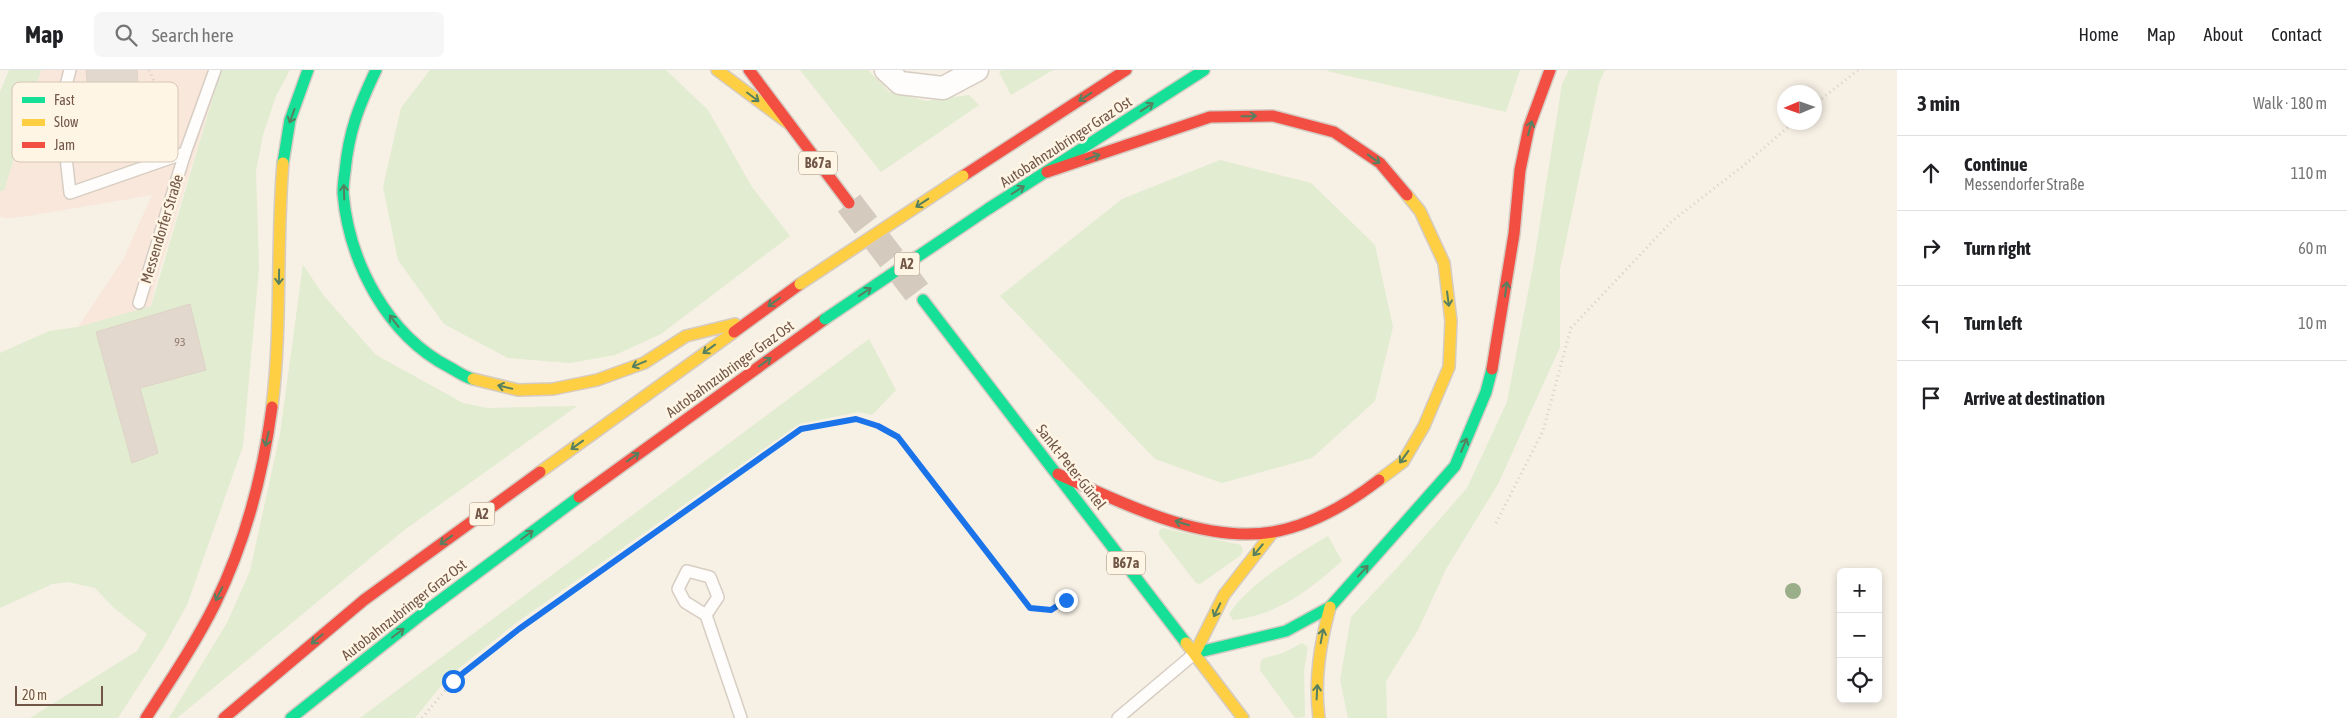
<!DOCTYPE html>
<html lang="en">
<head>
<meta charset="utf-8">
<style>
  :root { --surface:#fff; --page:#f6f6f6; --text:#202124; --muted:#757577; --line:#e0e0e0 }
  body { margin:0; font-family:"Asap Condensed",sans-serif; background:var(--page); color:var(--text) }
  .controls { position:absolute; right:15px; bottom:15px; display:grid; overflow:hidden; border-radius:8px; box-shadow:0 2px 8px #0003 }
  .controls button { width:45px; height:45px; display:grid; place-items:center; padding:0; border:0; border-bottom:1px solid var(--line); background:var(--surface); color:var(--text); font:25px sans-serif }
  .compass { position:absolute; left:1777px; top:15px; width:45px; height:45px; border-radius:50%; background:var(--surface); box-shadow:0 2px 8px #0003; rotate:268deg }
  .scale { position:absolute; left:15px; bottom:12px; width:88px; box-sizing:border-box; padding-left:5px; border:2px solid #725747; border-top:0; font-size:14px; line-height:18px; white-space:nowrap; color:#725747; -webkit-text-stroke:4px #fff5e5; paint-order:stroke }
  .stop { position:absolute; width:15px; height:15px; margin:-11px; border:4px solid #1a73e8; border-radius:50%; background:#fff }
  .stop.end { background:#1a73e8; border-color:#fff; box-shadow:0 1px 5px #0008 }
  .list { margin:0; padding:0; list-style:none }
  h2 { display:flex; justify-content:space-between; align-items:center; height:65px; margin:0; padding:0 20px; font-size:21px }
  h2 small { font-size:16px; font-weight:400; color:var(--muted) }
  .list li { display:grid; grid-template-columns:32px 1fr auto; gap:15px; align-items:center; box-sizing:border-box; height:75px; padding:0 20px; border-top:1px solid var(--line) }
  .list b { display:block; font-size:19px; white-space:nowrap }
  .list p { margin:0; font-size:16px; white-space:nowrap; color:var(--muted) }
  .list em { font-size:16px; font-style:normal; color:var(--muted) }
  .icon { flex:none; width:28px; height:28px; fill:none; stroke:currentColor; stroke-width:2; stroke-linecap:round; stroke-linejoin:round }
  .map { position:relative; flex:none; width:1897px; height:648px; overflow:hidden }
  header { display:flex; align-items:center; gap:30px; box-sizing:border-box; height:70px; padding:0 25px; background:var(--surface); border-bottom:1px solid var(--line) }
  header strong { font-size:24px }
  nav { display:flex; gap:28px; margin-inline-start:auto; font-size:18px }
  .search { width:350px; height:45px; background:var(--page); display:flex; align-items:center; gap:12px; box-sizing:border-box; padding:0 18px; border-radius:8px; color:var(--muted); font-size:19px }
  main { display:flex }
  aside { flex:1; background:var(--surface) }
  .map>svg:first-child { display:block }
  .commercial { fill:#f9e7db }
  .green { fill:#e1ecd0 }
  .building { fill:#e2d8cd; stroke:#ded3c8 }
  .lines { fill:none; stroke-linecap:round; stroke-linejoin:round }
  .primary-tunnel { stroke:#d5cabe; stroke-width:28; stroke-dasharray:28 14; stroke-linecap:butt }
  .lane-casing { stroke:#d7cdc3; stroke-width:14 }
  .street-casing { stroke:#d7cdc3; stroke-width:25 }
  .fast-casing { stroke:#d5cbc3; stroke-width:14 }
  .slow-casing { stroke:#d5cbc3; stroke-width:14 }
  .jam-casing { stroke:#d5cbc3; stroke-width:14 }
  .path { stroke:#d7cfc8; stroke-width:3; stroke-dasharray:1 4; stroke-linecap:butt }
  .lane { stroke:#fefdfb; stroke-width:11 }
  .street { stroke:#fefdfb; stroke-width:22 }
  .fast { stroke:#16e098; stroke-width:11 }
  .slow { stroke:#ffcf43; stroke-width:11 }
  .jam { stroke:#f24e42; stroke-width:11 }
  .fast-bridge-casing { stroke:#d5cbc3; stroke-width:14; stroke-linecap:butt }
  .slow-bridge-casing { stroke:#d5cbc3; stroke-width:14; stroke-linecap:butt }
  .fast-bridge { stroke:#16e098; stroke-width:11 }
  .slow-bridge { stroke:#ffcf43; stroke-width:11 }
  .tree { fill:#9aae8a }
  .oneway { stroke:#56805f }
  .route { stroke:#1a73e8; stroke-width:6 }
  .labels { text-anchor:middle; stroke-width:5; stroke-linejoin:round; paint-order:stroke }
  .number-label { font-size:12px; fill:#90796b }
  .shield { fill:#fff5e5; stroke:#9c8676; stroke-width:1 }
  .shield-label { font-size:14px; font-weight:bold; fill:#725747 }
  .street-label { font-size:15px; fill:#725747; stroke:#fff5e5 }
  .key { fill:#fff5e5; stroke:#d5c6b6; stroke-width:1 }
  .key-label { font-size:14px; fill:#725747 }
</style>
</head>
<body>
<header>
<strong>Map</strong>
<div class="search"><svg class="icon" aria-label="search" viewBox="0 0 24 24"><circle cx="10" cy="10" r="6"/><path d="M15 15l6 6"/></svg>Search here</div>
<nav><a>Home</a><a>Map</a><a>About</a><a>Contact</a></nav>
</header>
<main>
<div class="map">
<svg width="1897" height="648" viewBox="0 0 1897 648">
  <rect width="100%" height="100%" fill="#f6f0e5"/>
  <path class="commercial" d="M41,0H221L156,212L151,236L78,257L123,190L152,125L22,147L4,148L0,146V121H4Z"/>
  <g class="green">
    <path d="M9,0H41L4,121H0V22Z"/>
    <path d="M221,0H290L276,26L263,65L256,101L259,198L243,376L187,535L163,578L118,648H30L137,581L147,564L113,537L95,518L68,512L52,514L0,538V283L49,261L78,257L151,236Z"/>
    <path d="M430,0H666L708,40L752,117L790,166L661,264L615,285L570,293L508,288L444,254L398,190L383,117L401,38Z"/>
    <path d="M800,0H868L889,22L926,31L969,25L979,35L881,102Z"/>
    <path d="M1002,0H1053L1011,25L999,2Z"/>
    <path d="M1329,0H1520L1506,42L1327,1Z"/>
    <path d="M1569,0H1605L1599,13L1560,199V277L1498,414L1446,499L1418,560L1386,611L1387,648H1348L1340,610L1351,547L1397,498L1467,418L1507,332L1534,191L1562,14Z"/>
    <path d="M1220,90L1311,113L1375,175L1393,257L1375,331L1312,388L1222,413L1155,389L1000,226L1122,129Z"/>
    <path d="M303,195L324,226L376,285L463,333L487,338L577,336L403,461L177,648H169L227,553L250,501L280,364Z"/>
    <path d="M869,269L896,320L872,345L858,342L799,354L516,553L448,607L415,648H360Z"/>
    <path d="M1162,458L1241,475L1243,480L1241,485L1200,514L1196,513L1159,465V461Z"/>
    <path d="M1328,466L1342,491C1311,519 1276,546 1233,550L1229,544C1248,515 1297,484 1328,466Z"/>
    <path d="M1302,573L1308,577L1304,601L1305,647L1295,648L1260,600L1261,591L1264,588L1283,583Z"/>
  </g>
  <g class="building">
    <path d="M86,0H137L142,76H130L129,80L89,82L88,63L73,65L72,35L89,33Z"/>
    <path d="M190,234L206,300L140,318L158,383L132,393L96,262Z"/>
  </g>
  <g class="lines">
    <path class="primary-tunnel" d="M849,133L923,230"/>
    <g class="lane-casing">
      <g id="lane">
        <path d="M70,0C58,38 66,84 70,123L185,83"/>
        <path d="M139,233L185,83L215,0"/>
        <path d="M687,501L710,507L718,527L706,545L685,532L678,519Z"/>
        <path d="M706,545L741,648"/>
        <path d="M1118,648L1194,584"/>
      </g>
    </g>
    <g class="street-casing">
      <path id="street" d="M886,0L900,13L943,18L977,0"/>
    </g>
    <g class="fast-casing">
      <g id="fast">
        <path d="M376,0C359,36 349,60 345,101C344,108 343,116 343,123C349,192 387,265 449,297C457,301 464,307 473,309"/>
        <path d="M283,93L290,50L308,0"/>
        <path d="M988,139L1204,0"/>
        <path d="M923,230L1186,573"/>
        <path d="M1195,583L1286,561L1330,537L1455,396L1486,322L1492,299"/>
        <path d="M291,648L422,544L579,427"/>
      </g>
    </g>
    <g class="slow-casing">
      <g id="slow">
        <path d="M717,0L788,53"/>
        <path d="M473,309L518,320L553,319L597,310L644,293L686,266L735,254"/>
        <path d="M272,337C282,256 276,175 283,93"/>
        <path d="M540,402L734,262"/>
        <path d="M1379,410L1403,392L1424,356L1449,297L1451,251L1444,193L1420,141L1407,125"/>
        <path d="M1186,573L1243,648"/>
        <path d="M1195,583L1224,525L1273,462"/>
        <path d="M1319,648C1314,610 1320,574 1330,537"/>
      </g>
    </g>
    <g class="jam-casing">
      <g id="jam">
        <path d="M749,0L849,133"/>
        <path d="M1047,102L1210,47L1273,46L1334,62L1380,93L1407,125"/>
        <path d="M963,106L1126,0"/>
        <path d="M734,262L800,214"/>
        <path d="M1492,299L1514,164L1520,100L1529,57L1550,0"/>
        <path d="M1058,404C1120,432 1202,474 1273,462C1312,455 1348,434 1379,410"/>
        <path d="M579,427L825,249"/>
        <path d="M146,648C170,611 195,574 215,534C245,473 263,404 272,337"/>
        <path d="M224,648L364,530L540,402"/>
      </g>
    </g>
    <g class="path">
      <path d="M149,0L173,55"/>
      <path d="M1814,35L1858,0"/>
      <path d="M1496,453L1543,361L1571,258L1672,151L1743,96L1794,52"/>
      <path d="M422,648L453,611L519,559L801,359L856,349L878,356L898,367L1031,538L1051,540L1066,530"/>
    </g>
    <use href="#lane" class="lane"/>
    <use href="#street" class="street"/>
    <use href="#fast" class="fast"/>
    <use href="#slow" class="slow"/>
    <use href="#jam" class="jam"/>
    <g class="fast-bridge-casing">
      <path id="fast-bridge" d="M825,249L988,139"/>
    </g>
    <g class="slow-bridge-casing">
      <path id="slow-bridge" d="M800,214L963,106"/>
    </g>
    <use href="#fast-bridge" class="fast-bridge"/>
    <use href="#slow-bridge" class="slow-bridge"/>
  </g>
  <circle class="tree" cx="1793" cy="521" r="8"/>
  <defs><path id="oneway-shaft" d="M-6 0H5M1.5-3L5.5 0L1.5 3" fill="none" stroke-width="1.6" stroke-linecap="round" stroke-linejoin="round" transform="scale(1.25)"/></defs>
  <g class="oneway">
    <use href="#oneway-shaft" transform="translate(753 27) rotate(37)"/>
    <use href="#oneway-shaft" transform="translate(1085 27) rotate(147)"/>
    <use href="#oneway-shaft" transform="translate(1147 37) rotate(-33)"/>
    <use href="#oneway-shaft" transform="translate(292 46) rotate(110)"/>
    <use href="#oneway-shaft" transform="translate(1249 46) rotate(-1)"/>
    <use href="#oneway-shaft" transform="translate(1530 58) rotate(-75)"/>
    <use href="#oneway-shaft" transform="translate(1093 87) rotate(-19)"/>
    <use href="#oneway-shaft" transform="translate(1374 89) rotate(36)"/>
    <use href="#oneway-shaft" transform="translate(1018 120) rotate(-32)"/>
    <use href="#oneway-shaft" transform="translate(344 122) rotate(-92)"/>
    <use href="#oneway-shaft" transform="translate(922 133) rotate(147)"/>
    <use href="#oneway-shaft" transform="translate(279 207) rotate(91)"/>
    <use href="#oneway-shaft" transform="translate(1506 219) rotate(-82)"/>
    <use href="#oneway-shaft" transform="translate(865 222) rotate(-34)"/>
    <use href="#oneway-shaft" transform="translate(1448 229) rotate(83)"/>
    <use href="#oneway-shaft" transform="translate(774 232) rotate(145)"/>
    <use href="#oneway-shaft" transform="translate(394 251) rotate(-128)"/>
    <use href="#oneway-shaft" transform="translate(709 279) rotate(144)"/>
    <use href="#oneway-shaft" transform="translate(765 292) rotate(-36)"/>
    <use href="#oneway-shaft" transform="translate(639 294) rotate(157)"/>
    <use href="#oneway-shaft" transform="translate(505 317) rotate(-167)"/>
    <use href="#oneway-shaft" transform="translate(267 369) rotate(103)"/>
    <use href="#oneway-shaft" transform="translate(577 375) rotate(144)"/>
    <use href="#oneway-shaft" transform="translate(1464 375) rotate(-67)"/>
    <use href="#oneway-shaft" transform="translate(633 387) rotate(-36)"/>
    <use href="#oneway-shaft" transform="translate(1404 387) rotate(126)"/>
    <use href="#oneway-shaft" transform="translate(1182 453) rotate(-163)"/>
    <use href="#oneway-shaft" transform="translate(527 465) rotate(-37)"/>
    <use href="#oneway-shaft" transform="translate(446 470) rotate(144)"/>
    <use href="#oneway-shaft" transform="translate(1258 480) rotate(130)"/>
    <use href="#oneway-shaft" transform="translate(1363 501) rotate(-47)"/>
    <use href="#oneway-shaft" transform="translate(219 524) rotate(117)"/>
    <use href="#oneway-shaft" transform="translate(1217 540) rotate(116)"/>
    <use href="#oneway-shaft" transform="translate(398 563) rotate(-37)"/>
    <use href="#oneway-shaft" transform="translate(1322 566) rotate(-79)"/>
    <use href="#oneway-shaft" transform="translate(317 569) rotate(140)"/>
    <use href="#oneway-shaft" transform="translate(1317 622) rotate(-87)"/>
  </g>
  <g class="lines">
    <path class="route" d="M453,611L519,559L801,359L856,349L878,356L898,367L1030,538L1051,540L1066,530"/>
  </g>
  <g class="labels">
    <g class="number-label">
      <text x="180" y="276">93</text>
    </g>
    <g class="shield">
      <rect x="799" y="81.5" width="38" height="23" rx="4"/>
      <rect x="894.5" y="182.5" width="25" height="23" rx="4"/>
      <rect x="469.5" y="432.5" width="25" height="23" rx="4"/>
      <rect x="1107" y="481.5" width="38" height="23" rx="4"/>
    </g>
    <g class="shield-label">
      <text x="818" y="98">B67a</text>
      <text x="907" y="199">A2</text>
      <text x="482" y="449">A2</text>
      <text x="1126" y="498">B67a</text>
    </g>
    <g class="street-label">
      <text transform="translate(1066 72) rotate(-33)" y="5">Autobahnzubringer Graz Ost</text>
      <text transform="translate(162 159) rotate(-73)" y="5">Messendorfer Straße</text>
      <text transform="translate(730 299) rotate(-36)" y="5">Autobahnzubringer Graz Ost</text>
      <text transform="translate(1071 397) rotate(52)" y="5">Sankt-Peter-Gürtel</text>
      <text transform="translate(404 540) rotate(-38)" y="5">Autobahnzubringer Graz Ost</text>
    </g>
  </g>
  <rect x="12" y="12" width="166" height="80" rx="8" class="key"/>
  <rect x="22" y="27" width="23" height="6" fill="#16e098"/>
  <rect x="22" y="49" width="23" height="7" fill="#ffcf43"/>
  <rect x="22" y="72" width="23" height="6" fill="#f24e42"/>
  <g class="key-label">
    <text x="54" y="35">Fast</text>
    <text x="54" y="57">Slow</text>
    <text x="54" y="80">Jam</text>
  </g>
</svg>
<div class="controls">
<button>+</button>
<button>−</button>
<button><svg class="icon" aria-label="locate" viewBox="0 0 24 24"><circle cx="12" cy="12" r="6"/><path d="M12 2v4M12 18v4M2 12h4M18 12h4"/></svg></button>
</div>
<svg class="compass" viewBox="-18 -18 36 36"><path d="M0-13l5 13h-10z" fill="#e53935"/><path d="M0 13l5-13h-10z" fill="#757577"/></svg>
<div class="scale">20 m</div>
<div class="stop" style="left:453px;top:611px"></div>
<div class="stop end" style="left:1066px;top:530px"></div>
</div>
<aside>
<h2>3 min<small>Walk · 180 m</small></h2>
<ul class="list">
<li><svg class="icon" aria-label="ahead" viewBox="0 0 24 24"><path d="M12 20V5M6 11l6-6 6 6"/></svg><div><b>Continue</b><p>Messendorfer Straße</p></div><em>110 m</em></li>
<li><svg class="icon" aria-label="right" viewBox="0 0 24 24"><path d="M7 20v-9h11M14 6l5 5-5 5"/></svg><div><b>Turn right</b></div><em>60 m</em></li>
<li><svg class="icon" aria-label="left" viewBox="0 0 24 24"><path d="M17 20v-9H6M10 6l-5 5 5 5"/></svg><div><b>Turn left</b></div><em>10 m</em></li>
<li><svg class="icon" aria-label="arrive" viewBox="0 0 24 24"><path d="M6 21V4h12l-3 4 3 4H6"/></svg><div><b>Arrive at destination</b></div></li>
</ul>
</aside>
</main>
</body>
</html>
